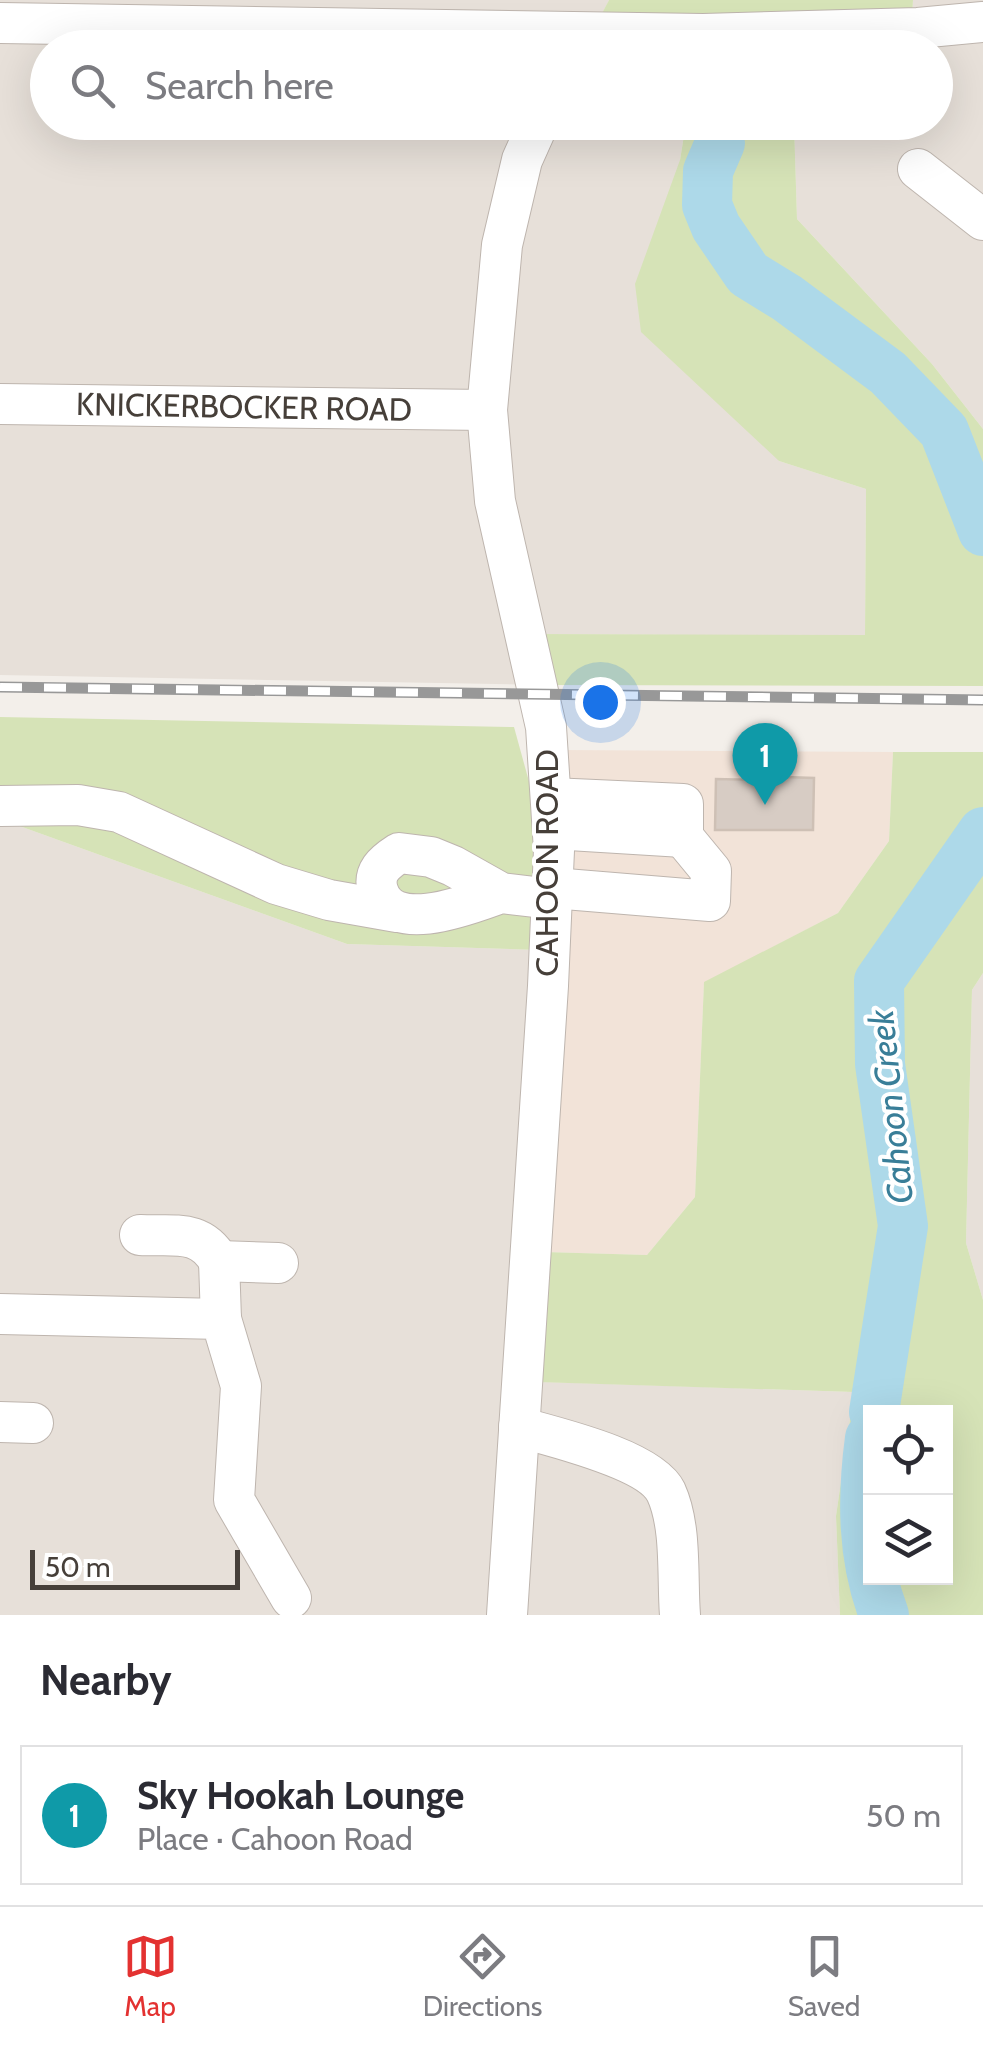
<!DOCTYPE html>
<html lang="en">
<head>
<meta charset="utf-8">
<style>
  :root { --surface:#fff; --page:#f2f2f3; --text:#2b2b33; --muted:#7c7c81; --line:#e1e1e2; --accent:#e33231 }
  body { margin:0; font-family:Cabin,sans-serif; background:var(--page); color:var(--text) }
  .controls { position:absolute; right:30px; bottom:30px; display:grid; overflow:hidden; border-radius:0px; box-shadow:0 10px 40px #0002 }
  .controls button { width:90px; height:90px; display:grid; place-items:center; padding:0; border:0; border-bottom:2px solid var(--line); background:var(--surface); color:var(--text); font:50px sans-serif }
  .scale { position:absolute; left:30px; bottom:25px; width:210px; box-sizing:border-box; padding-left:10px; border:5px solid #463f39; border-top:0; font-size:28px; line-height:35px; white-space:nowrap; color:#463f39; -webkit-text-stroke:8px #fff; paint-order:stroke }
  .you { position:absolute; left:600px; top:702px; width:35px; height:35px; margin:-25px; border:8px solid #fff; border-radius:50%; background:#1a73e8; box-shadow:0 0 0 15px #1a73e833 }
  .badge { display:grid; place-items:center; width:65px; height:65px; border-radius:50%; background:var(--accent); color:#fff; font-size:32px; font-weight:700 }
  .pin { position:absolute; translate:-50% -82px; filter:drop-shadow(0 2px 5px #0008) }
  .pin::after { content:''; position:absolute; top:52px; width:35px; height:30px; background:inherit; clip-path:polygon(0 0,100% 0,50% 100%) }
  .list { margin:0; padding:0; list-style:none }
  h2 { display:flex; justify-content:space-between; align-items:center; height:130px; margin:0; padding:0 40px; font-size:42px }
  h2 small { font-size:32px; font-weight:400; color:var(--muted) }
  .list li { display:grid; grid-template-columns:65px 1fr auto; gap:30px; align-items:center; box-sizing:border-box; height:140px; margin:0 20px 20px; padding:0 20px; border:2px solid var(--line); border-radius:0px }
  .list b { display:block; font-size:38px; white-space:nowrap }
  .list p { margin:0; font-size:32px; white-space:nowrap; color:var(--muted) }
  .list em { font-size:32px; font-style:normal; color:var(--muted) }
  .icon { flex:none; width:55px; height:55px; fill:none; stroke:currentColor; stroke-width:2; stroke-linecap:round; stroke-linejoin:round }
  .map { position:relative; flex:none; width:983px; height:1615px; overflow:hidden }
  .search { position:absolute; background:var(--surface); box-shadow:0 10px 40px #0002; left:30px; right:30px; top:30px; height:110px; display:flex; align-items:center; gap:25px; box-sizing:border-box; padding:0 35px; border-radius:55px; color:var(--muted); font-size:38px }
  .sheet { height:290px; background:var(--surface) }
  nav { display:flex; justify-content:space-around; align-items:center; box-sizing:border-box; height:140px; border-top:2px solid var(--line); background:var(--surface); font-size:28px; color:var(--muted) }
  nav a { display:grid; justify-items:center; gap:5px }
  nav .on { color:var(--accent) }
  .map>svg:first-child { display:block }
  .residential { fill:#e7e0d9 }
  .commercial { fill:#f2e3d8 }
  .green { fill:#d6e3b7; fill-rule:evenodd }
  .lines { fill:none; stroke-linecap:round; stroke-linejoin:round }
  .river { stroke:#add9e9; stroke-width:50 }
  .building { fill:#d7ccc4; stroke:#cec0b5; stroke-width:2.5 }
  .minor-casing { stroke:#beb5ae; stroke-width:42 }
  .minor { stroke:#fff; stroke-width:40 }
  .rail-casing { stroke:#989898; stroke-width:11 }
  .rail { stroke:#fff; stroke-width:8; stroke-dasharray:22; stroke-linecap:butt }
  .labels { text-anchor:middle; stroke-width:8; stroke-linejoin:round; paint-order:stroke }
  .street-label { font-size:32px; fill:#463f39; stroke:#fff }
  .water-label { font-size:35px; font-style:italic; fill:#397e98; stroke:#fff }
</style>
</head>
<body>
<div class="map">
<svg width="983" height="1615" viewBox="0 0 983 1615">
  <rect width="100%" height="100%" fill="#f3efea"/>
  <g class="residential">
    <path d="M0,0H609L599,20L912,18L913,0H983V429L932,364L797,219L794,123L936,122V48H48V122L686,123L680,160L779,461L866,489L865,636L536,634L547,685L0,675Z"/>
    <path d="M0,819L347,944L538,950L512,1381L854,1392L836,1516L840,1615H0Z"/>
    <path d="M983,973V1300L966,1243L972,990Z"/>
  </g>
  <path class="commercial" d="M559,750L893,752L889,841L838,913L704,983L695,1197L647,1255L544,1252Z"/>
  <g class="green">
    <path d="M609,0H913L912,19L598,21Z"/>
    <path d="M686,123H794L797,219L932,364L983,429V686L547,685L535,634L865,635L866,489L779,461L641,332L635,284L680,160Z"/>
    <path d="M0,717L514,727L539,818L538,950L347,944L0,819Z"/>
    <path d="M893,752H983V973L972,990L966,1243L983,1300V1615H840L836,1516L854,1392L537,1382L544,1252L647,1255L695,1197L704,982L838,913L889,841ZM870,1412H946V1578H870Z"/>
  </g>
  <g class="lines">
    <g class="river">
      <path d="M720,143L708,171L707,205L716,227L748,274L787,298L888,373L944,431L983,531"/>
      <path d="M874,1412L903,1226L880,1064L879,981L983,832"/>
      <path d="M870,1438C862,1498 862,1558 884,1615"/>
    </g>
  </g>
  <path class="building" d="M757,776L814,778L813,830H715L716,779L757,780Z"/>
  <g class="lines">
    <g class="minor-casing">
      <g id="minor">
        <path d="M0,23L703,34L918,28L983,22"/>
        <path d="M918,169L983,220"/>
        <path d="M0,404L487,410"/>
        <path d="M551,798L683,804V837L711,871L710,901L553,888"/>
        <path d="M0,806L78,805L119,812L276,884L329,900L397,912"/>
        <path d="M553,829L683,837"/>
        <path d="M501,893C470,904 392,936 378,891C372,872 385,862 399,853L431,857L453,866L501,893L552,899"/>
        <path d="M140,1235C174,1237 200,1228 219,1261"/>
        <path d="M0,1314L221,1319L241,1386L234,1500L291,1598"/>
        <path d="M221,1319L219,1261L278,1263"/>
        <path d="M0,1422L33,1423"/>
        <path d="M519,1427C554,1437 650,1459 666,1492C682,1527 677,1577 680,1615"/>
        <path d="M507,1615L548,986L554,850L546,727L495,501L487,410L502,245L522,160L539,122"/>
      </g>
    </g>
    <use href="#minor" class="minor"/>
    <g class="rail-casing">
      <path id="rail" d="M0,687L983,700"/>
    </g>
    <use href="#rail" class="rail"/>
  </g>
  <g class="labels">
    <g class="street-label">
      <text transform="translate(244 407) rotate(1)" y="11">KNICKERBOCKER ROAD</text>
      <text transform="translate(547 863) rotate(-90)" y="11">CAHOON ROAD</text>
    </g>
    <g class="water-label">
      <text transform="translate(891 1107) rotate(-96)" y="12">Cahoon Creek</text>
    </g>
  </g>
</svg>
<div class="controls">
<button><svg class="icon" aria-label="locate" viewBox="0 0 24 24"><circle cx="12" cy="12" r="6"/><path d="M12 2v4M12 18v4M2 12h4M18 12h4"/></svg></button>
<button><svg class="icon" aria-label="layers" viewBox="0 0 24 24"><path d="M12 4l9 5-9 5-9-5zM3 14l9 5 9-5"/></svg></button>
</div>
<div class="scale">50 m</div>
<div class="you"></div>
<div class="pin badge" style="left:765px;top:805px;background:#0f9aa8">1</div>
<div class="search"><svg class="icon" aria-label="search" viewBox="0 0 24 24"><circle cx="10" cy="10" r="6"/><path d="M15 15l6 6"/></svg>Search here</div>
</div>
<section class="sheet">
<h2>Nearby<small></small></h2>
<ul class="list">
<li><span class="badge" style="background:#0f9aa8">1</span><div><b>Sky Hookah Lounge</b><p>Place · Cahoon Road</p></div><em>50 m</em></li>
</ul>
</section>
<nav>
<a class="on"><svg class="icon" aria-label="map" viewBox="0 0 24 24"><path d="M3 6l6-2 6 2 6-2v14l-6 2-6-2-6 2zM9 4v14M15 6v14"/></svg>Map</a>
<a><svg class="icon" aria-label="directions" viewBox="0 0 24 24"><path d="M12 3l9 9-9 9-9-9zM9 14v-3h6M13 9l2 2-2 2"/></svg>Directions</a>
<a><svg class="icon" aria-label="saved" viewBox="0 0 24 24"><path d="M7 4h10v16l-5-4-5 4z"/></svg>Saved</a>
</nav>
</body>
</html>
